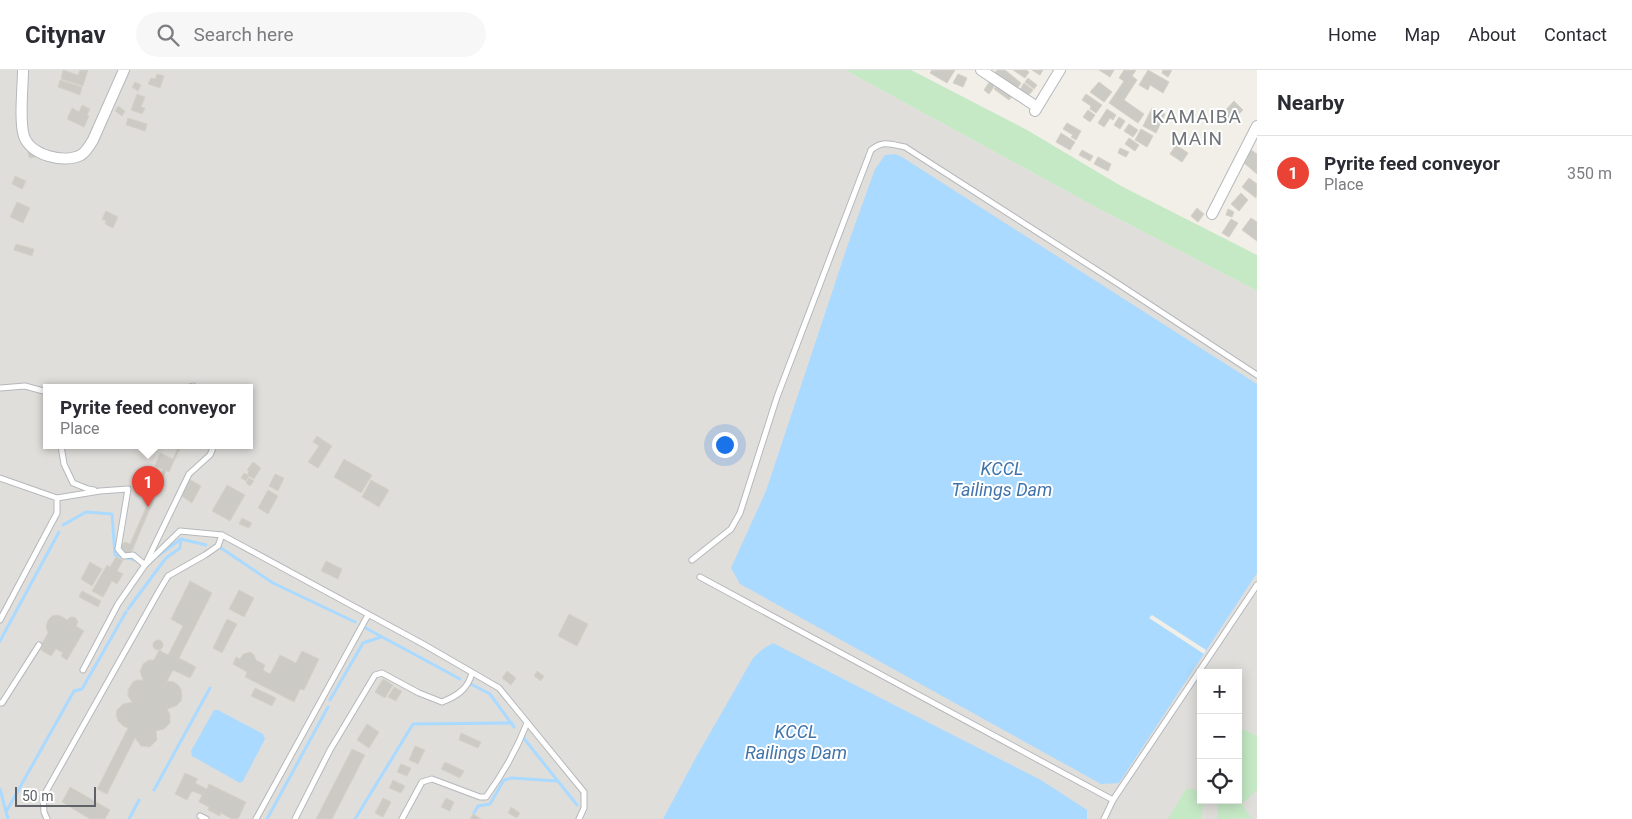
<!DOCTYPE html>
<html lang="en">
<head>
<meta charset="utf-8">
<style>
  :root { --surface:#fff; --page:#f7f7f7; --text:#2b2b33; --muted:#7c7c81; --line:#e1e1e2; --accent:#ea4335 }
  body { margin:0; font-family:Roboto,sans-serif; background:var(--page); color:var(--text) }
  .controls { position:absolute; right:15px; bottom:15px; display:grid; overflow:hidden; border-radius:0px; box-shadow:0 2px 12px #0003 }
  .controls button { width:45px; height:45px; display:grid; place-items:center; padding:0; border:0; border-bottom:1px solid var(--line); background:var(--surface); color:var(--text); font:25px sans-serif }
  .scale { position:absolute; left:15px; bottom:12px; width:81px; box-sizing:border-box; padding-left:5px; border:2px solid #5f6368; border-top:0; font-size:14px; line-height:18px; white-space:nowrap; color:#5f6368; -webkit-text-stroke:4px #fff; paint-order:stroke }
  .you { position:absolute; left:724px; top:374px; width:18px; height:18px; margin:-12px; border:4px solid #fff; border-radius:50%; background:#1a73e8; box-shadow:0 0 0 8px #1a73e833 }
  .badge { display:grid; place-items:center; width:32px; height:32px; border-radius:50%; background:var(--accent); color:#fff; font-size:16px; font-weight:700 }
  .pin { position:absolute; translate:-50% -41px; filter:drop-shadow(0 1px 2px #0008) }
  .pin::after { content:''; position:absolute; top:26px; width:18px; height:15px; background:inherit; clip-path:polygon(0 0,100% 0,50% 100%) }
  .popup { position:absolute; left:43px; top:314px; width:210px; height:65px; box-sizing:border-box; display:grid; place-content:center; border-radius:0px; background:var(--surface); filter:drop-shadow(0 1px 4px #0005); font-size:16px; white-space:nowrap; color:var(--muted) }
  .popup b { font-size:19px; color:var(--text) }
  .popup::after { content:''; position:absolute; left:50%; top:100%; margin-left:-10px; border:10px solid transparent; border-top-color:var(--surface) }
  .list { margin:0; padding:0; list-style:none }
  h2 { display:flex; justify-content:space-between; align-items:center; height:65px; margin:0; padding:0 20px; font-size:21px }
  h2 small { font-size:16px; font-weight:400; color:var(--muted) }
  .list li { display:grid; grid-template-columns:32px 1fr auto; gap:15px; align-items:center; box-sizing:border-box; height:75px; padding:0 20px; border-top:1px solid var(--line) }
  .list b { display:block; font-size:19px; white-space:nowrap }
  .list p { margin:0; font-size:16px; white-space:nowrap; color:var(--muted) }
  .list em { font-size:16px; font-style:normal; color:var(--muted) }
  .icon { flex:none; width:28px; height:28px; fill:none; stroke:currentColor; stroke-width:2; stroke-linecap:round; stroke-linejoin:round }
  .map { position:relative; flex:none; width:1257px; height:749px; overflow:hidden }
  header { display:flex; align-items:center; gap:30px; box-sizing:border-box; height:70px; padding:0 25px; background:var(--surface); border-bottom:1px solid var(--line) }
  header strong { font-size:24px }
  nav { display:flex; gap:28px; margin-inline-start:auto; font-size:18px }
  .search { width:350px; height:45px; background:var(--page); display:flex; align-items:center; gap:12px; box-sizing:border-box; padding:0 18px; border-radius:28px; color:var(--muted); font-size:19px }
  main { display:flex }
  aside { flex:1; background:var(--surface) }
  .map>svg:first-child { display:block }
  .industrial { fill:#e0deda; fill-rule:evenodd }
  .green { fill:#c5e8c5 }
  .water { fill:#aadaff }
  .pier { fill:#f1efe8 }
  .lines { fill:none; stroke-linecap:round; stroke-linejoin:round }
  .stream { stroke:#aadaff; stroke-width:3 }
  .building { fill:#cccac5; stroke:#d6d1c6 }
  .lane-casing { stroke:#b5b8bc; stroke-width:7 }
  .street-casing { stroke:#b5b8bc; stroke-width:12 }
  .lane { stroke:#fff; stroke-width:5 }
  .street { stroke:#fff; stroke-width:10 }
  .labels { text-anchor:middle; stroke-width:4; stroke-linejoin:round; paint-order:stroke }
  .water-label { font-size:18px; font-style:italic; fill:#4174aa; stroke:#fff }
  .quarter-label { font-size:19px; letter-spacing:1px; fill:#70757a; stroke:#fff }
</style>
</head>
<body>
<header>
<strong>Citynav</strong>
<div class="search"><svg class="icon" aria-label="search" viewBox="0 0 24 24"><circle cx="10" cy="10" r="6"/><path d="M15 15l6 6"/></svg>Search here</div>
<nav><a>Home</a><a>Map</a><a>About</a><a>Contact</a></nav>
</header>
<main>
<div class="map">
<svg width="1257" height="749" viewBox="0 0 1257 749">
  <rect width="100%" height="100%" fill="#f1efe8"/>
  <path class="industrial" d="M0,0H845L1092,135L1257,221V749H0ZM47,318H249V376H47ZM1201,603H1238V730H1201Z"/>
  <g class="green">
    <path d="M845,0H911L1027,60L1121,116L1257,185V221L1092,135Z"/>
    <path d="M1242,659L1257,666V720L1242,734L1251,748L1217,749L1218,730H1238V673Z"/>
    <path d="M1186,719H1194L1201,723V730H1204L1201,749H1168Z"/>
  </g>
  <g class="water">
    <path d="M895,84L902,87L1257,314V503L1119,713L1101,714L740,514L731,498L766,421L848,174L875,99L885,85Z"/>
    <path d="M773,573L1041,710L1087,740V749H663L695,689L753,588L763,579Z"/>
    <path d="M214,640H218L263,664L265,669L243,711L240,713L192,686L191,681Z"/>
  </g>
  <path class="pier" d="M1152,545L1206,580L1204,584L1149,548Z"/>
  <g class="lines">
    <g class="stream">
      <path d="M63,455L86,442L112,444L115,485L136,490"/>
      <path d="M218,476L273,513L355,552"/>
      <path d="M155,488L181,469L206,475"/>
      <path d="M128,539L166,488L180,478L181,469"/>
      <path d="M362,556L460,609"/>
      <path d="M0,571L59,462"/>
      <path d="M469,613L490,624L514,657"/>
      <path d="M330,630L363,573L381,567"/>
      <path d="M522,666L577,735"/>
      <path d="M0,719L8,749"/>
      <path d="M154,720L210,618"/>
      <path d="M6,742L74,621L82,619L126,542"/>
      <path d="M474,743L478,736L490,734L504,710L512,708L557,711"/>
      <path d="M129,749L139,730"/>
      <path d="M267,749L328,637"/>
      <path d="M355,749L413,654L512,653"/>
    </g>
  </g>
  <g class="building">
    <path d="M63,0L78,5L80,0H88L83,16L61,9Z"/>
    <path d="M932,0H955L947,13L930,3Z"/>
    <path d="M997,0H1005L1021,13L1017,19L994,4Z"/>
    <path d="M1013,0H1026L1029,2L1025,8Z"/>
    <path d="M1032,0H1043L1040,5Z"/>
    <path d="M1099,0H1114L1110,7Z"/>
    <path d="M1124,0H1136L1132,6L1137,10L1124,30L1144,44L1138,53L1109,33L1124,11L1119,8Z"/>
    <path d="M1148,0L1169,12L1163,23L1150,15L1148,20L1139,15Z"/>
    <path d="M1163,0H1172L1168,7L1162,3Z"/>
    <path d="M157,4L164,6L160,18L148,14L151,8L155,9Z"/>
    <path d="M958,4L967,8L963,17L953,13Z"/>
    <path d="M992,8L997,12L989,24L984,20Z"/>
    <path d="M1028,8L1037,15L1034,19L1025,12Z"/>
    <path d="M60,10L82,17L80,25L58,17Z"/>
    <path d="M135,12L141,15L138,21L132,17Z"/>
    <path d="M1099,12L1112,22L1104,32L1090,22Z"/>
    <path d="M999,13L1014,23L1009,30L994,19Z"/>
    <path d="M1024,13L1033,20L1027,27L1019,21Z"/>
    <path d="M137,24L145,27L141,37L145,38L142,44L131,40Z"/>
    <path d="M1086,24L1102,35L1096,43L1090,39L1091,36L1082,30Z"/>
    <path d="M1234,31L1243,40L1231,52L1230,50L1226,54L1220,48L1224,45L1222,44Z"/>
    <path d="M82,35L90,39L87,45L89,46L84,57L67,49L72,38L79,42Z"/>
    <path d="M118,36L125,41L122,46L115,41Z"/>
    <path d="M1152,38L1165,44L1156,63L1143,56Z"/>
    <path d="M1107,39L1116,45L1113,50L1110,48L1104,57L1098,53Z"/>
    <path d="M1088,40L1095,45L1090,52L1083,47Z"/>
    <path d="M1119,47L1125,51L1120,59L1114,55Z"/>
    <path d="M128,48L147,54L145,61L126,55Z"/>
    <path d="M1067,53L1081,61L1076,70L1071,67L1073,65L1063,59Z"/>
    <path d="M1129,54L1138,60L1133,67L1124,61Z"/>
    <path d="M1141,59L1153,66L1147,77L1135,70Z"/>
    <path d="M1061,63L1075,72L1070,80L1056,72Z"/>
    <path d="M1129,68L1139,75L1135,81L1125,74Z"/>
    <path d="M1176,75L1188,83L1182,92L1170,84Z"/>
    <path d="M1120,78L1129,82L1126,87L1118,83Z"/>
    <path d="M1082,80L1093,86L1090,91L1079,85Z"/>
    <path d="M1251,80L1257,84V104L1244,93L1248,88L1246,87Z"/>
    <path d="M29,81L36,84L35,87L31,88L29,87L28,83Z"/>
    <path d="M1098,87L1111,94L1108,101L1094,94Z"/>
    <path d="M15,106L26,111L22,119L12,114Z"/>
    <path d="M1249,108L1257,114L1256,128L1242,117Z"/>
    <path d="M1241,123L1248,130L1239,141L1231,134Z"/>
    <path d="M17,132L30,138L23,153L10,147Z"/>
    <path d="M1197,138L1204,144L1198,152L1191,146Z"/>
    <path d="M1228,139L1234,142L1232,147L1226,145Z"/>
    <path d="M106,141L118,147L113,158L105,154L106,151L102,149Z"/>
    <path d="M1251,148L1257,152V171L1242,160Z"/>
    <path d="M1231,149L1238,153L1229,167L1222,163Z"/>
    <path d="M16,174L34,179L32,186L14,180Z"/>
    <path d="M317,366L332,376L318,398L308,392L319,376L313,372Z"/>
    <path d="M179,376H181L169,402L166,401L132,481L126,484L120,479L121,475L125,472L130,474L163,399L155,396L160,383L173,389Z"/>
    <path d="M344,389L372,405L361,423L334,407Z"/>
    <path d="M253,392L261,398L254,409L247,405L249,401L247,400Z"/>
    <path d="M244,403L249,406L246,411L241,408Z"/>
    <path d="M275,404L284,408L278,421L269,416Z"/>
    <path d="M249,408L254,411L250,416L246,413Z"/>
    <path d="M189,409L201,416L192,433L180,425Z"/>
    <path d="M371,410L389,420L379,437L362,427Z"/>
    <path d="M227,415L245,425L230,451L212,441Z"/>
    <path d="M268,420L278,426L268,444L258,438Z"/>
    <path d="M242,448L252,453L249,458L239,454Z"/>
    <path d="M116,487L123,490L117,501L123,504L117,514L112,511L103,527L92,521L107,495L110,497Z"/>
    <path d="M326,491L342,499L338,509L321,501Z"/>
    <path d="M90,492L102,499L92,516L81,509Z"/>
    <path d="M190,511L212,523L179,588L196,597L190,608L173,600L167,611L174,612L178,615L181,619L182,626L181,631L176,636L167,639L170,644V653L164,659L156,661L157,670L150,677L141,676L135,668L107,724L97,719L128,658L123,656L118,651L116,645L117,640L123,634L132,632L128,626V620L133,612L137,610H143L140,601L143,594L149,590H154L159,580L168,585L183,556L171,549Z"/>
    <path d="M239,520L254,528L244,547L229,539Z"/>
    <path d="M82,521L101,531L98,537L79,527Z"/>
    <path d="M569,544L588,554L577,576L558,566Z"/>
    <path d="M58,545L63,547L67,550L70,547H75L78,552L76,556L84,561L67,590L61,586L63,583L56,579L51,586L41,580L43,577L41,575L48,563L46,557L48,550L52,546Z"/>
    <path d="M227,549L237,554L222,583L213,578Z"/>
    <circle cx="158" cy="575" r="5"/>
    <path d="M302,581L319,589L304,620L300,619L294,632L245,607L247,602L233,594L236,587L240,589L243,584L250,582L254,585L256,590L265,595L263,600L270,604L280,585L296,593Z"/>
    <path d="M507,601L516,608L511,615L502,608Z"/>
    <path d="M537,601L544,606L541,611L534,606Z"/>
    <path d="M383,609L393,615L385,628L375,622Z"/>
    <path d="M394,617L402,621L396,631L388,627Z"/>
    <path d="M255,618L276,628L272,636L251,626Z"/>
    <path d="M367,654L379,662L369,678L357,670Z"/>
    <path d="M461,663L481,672L478,678L459,670Z"/>
    <path d="M415,676L425,680L418,694L409,690Z"/>
    <path d="M352,679L365,685L332,749H316Z"/>
    <path d="M445,692L464,701L460,708L441,699Z"/>
    <path d="M401,694L411,698L407,706L397,702Z"/>
    <path d="M185,703L198,709L195,713L207,719L209,714L246,732L238,749H232L221,743L220,746L208,740L209,737L199,732L202,725L192,721L187,730L175,724Z"/>
    <path d="M393,710L405,716L401,723L389,718Z"/>
    <path d="M70,717L110,740L105,749H90L62,732Z"/>
    <path d="M383,728L391,732L383,747L375,743Z"/>
    <path d="M446,728L454,732L450,741L441,737Z"/>
    <path d="M511,737L520,743L517,748L508,743Z"/>
    <path d="M473,744L481,749H470Z"/>
  </g>
  <g class="lines">
    <g class="lane-casing">
      <g id="lane">
        <path d="M0,318L25,316L47,322"/>
        <path d="M187,318L193,316L195,318"/>
        <path d="M61,376L64,394L73,413L88,419L94,420"/>
        <path d="M0,408L57,428V443L0,550"/>
        <path d="M57,428L100,421L128,419L118,479L124,486L133,485L145,495L180,461L222,465L423,574L499,618L584,722V738L579,749"/>
        <path d="M692,490L731,459L740,443L777,327L871,80C883,70 890,74 905,77L1120,215L1257,305"/>
        <path d="M700,507L1113,730"/>
        <path d="M83,600L118,534L145,495L189,404L210,385L214,376"/>
        <path d="M0,633H2L39,575"/>
        <path d="M200,746L206,749"/>
        <path d="M47,749L44,742L43,727L159,521L168,506L205,485L218,476L222,465"/>
        <path d="M256,749L368,545"/>
        <path d="M295,749L330,680L375,605L382,603L419,623L442,632C457,626 468,619 472,603"/>
        <path d="M402,749L422,712L432,709L480,727H486C502,705 517,679 527,653"/>
        <path d="M1104,749L1113,730L1257,515"/>
      </g>
    </g>
    <g class="street-casing">
      <g id="street">
        <path d="M23,0C23,16 19,52 24,66C30,85 64,94 81,85C86,82 90,75 93,70L124,0"/>
        <path d="M981,0L1037,37"/>
        <path d="M1035,41L1060,0"/>
        <path d="M1212,144L1257,56"/>
      </g>
    </g>
    <use href="#lane" class="lane"/>
    <use href="#street" class="street"/>
  </g>
  <g class="labels">
    <g class="water-label">
      <text x="1002" y="405">KCCL<tspan x="1002" dy="21">Tailings Dam</tspan></text>
      <text x="796" y="668">KCCL<tspan x="796" dy="21">Railings Dam</tspan></text>
    </g>
    <g class="quarter-label">
      <text x="1197" y="53">KAMAIBA<tspan x="1197" dy="22">MAIN</tspan></text>
    </g>
  </g>
</svg>
<div class="controls">
<button>+</button>
<button>−</button>
<button><svg class="icon" aria-label="locate" viewBox="0 0 24 24"><circle cx="12" cy="12" r="6"/><path d="M12 2v4M12 18v4M2 12h4M18 12h4"/></svg></button>
</div>
<div class="scale">50 m</div>
<div class="you"></div>
<div class="pin badge" style="left:148px;top:437px">1</div>
<div class="popup"><b>Pyrite feed conveyor</b>Place</div>
</div>
<aside>
<h2>Nearby<small></small></h2>
<ul class="list">
<li><span class="badge">1</span><div><b>Pyrite feed conveyor</b><p>Place</p></div><em>350 m</em></li>
</ul>
</aside>
</main>
</body>
</html>
